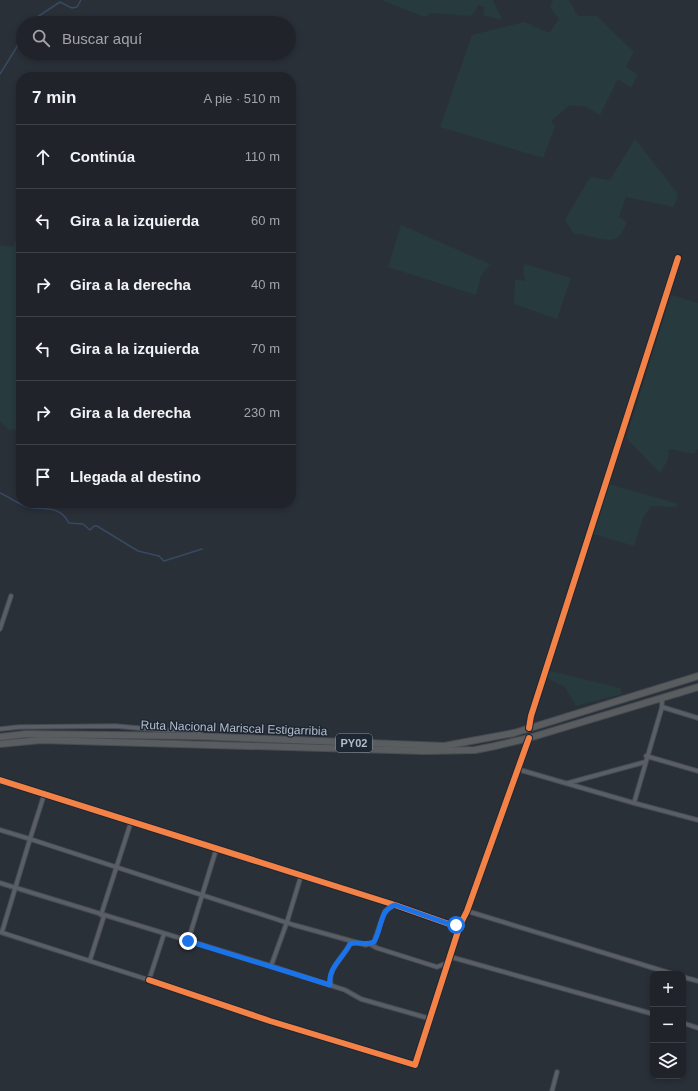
<!DOCTYPE html>
<html lang="es">
<head>
<meta charset="utf-8">
<style>
  :root { --surface:#20242a; --page:#282c32; --text:#f1f3f6; --muted:#a2a4a8; --line:#3d4147 }
  body { margin:0; font-family:Arial,sans-serif; background:var(--page); color:var(--text) }
  .controls { position:absolute; right:12px; bottom:12px; display:grid; overflow:hidden; border-radius:8px; box-shadow:0 2px 6px #0003 }
  .controls button { width:36px; height:36px; display:grid; place-items:center; padding:0; border:0; border-bottom:1px solid var(--line); background:var(--surface); color:var(--text); font:20px sans-serif }
  .stop { position:absolute; width:12px; height:12px; margin:-9px; border:3px solid #1a73e8; border-radius:50%; background:#fff }
  .stop.end { background:#1a73e8; border-color:#fff; box-shadow:0 1px 4px #0008 }
  .list { margin:0; padding:0; list-style:none }
  h2 { display:flex; justify-content:space-between; align-items:center; height:52px; margin:0; padding:0 16px; font-size:17px }
  h2 small { font-size:13px; font-weight:400; color:var(--muted) }
  .list li { display:grid; grid-template-columns:26px 1fr auto; gap:12px; align-items:center; box-sizing:border-box; height:64px; padding:0 16px; border-top:1px solid var(--line) }
  .list b { display:block; font-size:15px; white-space:nowrap }
  .list em { font-size:13px; font-style:normal; color:var(--muted) }
  .icon { flex:none; width:22px; height:22px; fill:none; stroke:currentColor; stroke-width:2; stroke-linecap:round; stroke-linejoin:round }
  .map { position:relative; flex:none; width:698px; height:1091px; overflow:hidden }
  .search { position:absolute; background:var(--surface); box-shadow:0 2px 6px #0003; left:16px; top:16px; width:280px; height:44px; display:flex; align-items:center; gap:10px; box-sizing:border-box; padding:0 14px; border-radius:22px; color:var(--muted); font-size:15px }
  .panel { position:absolute; background:var(--surface); box-shadow:0 2px 6px #0003; left:16px; top:72px; width:280px; height:436px; border-radius:16px }
  .map>svg:first-child { display:block }
  .green { fill:#273a3e }
  .lines { fill:none; stroke-linecap:round; stroke-linejoin:round }
  .stream { stroke:#384963; stroke-width:1.5 }
  .street-casing { stroke:#484c53; stroke-width:5.5 }
  .highway-casing { stroke:#474c53; stroke-width:8 }
  .street { stroke:#5a5e66; stroke-width:3.5 }
  .highway { stroke:#5a5d60; stroke-width:6 }
  .cycleway-casing { stroke:#1d2633; stroke-width:8 }
  .cycleway { stroke:#f48246; stroke-width:6 }
  .route { stroke:#1a73e8; stroke-width:5 }
  .labels { text-anchor:middle; stroke-width:3; stroke-linejoin:round; paint-order:stroke }
  .shield { fill:#1d2633; stroke:#878f9c; stroke-width:1 }
  .shield-label { font-size:11px; font-weight:bold; fill:#b4bcc9 }
  .street-label { font-size:12px; fill:#b4bcc9; stroke:#1d2633 }
</style>
</head>
<body>
<div class="map">
<svg width="698" height="1091" viewBox="0 0 698 1091">
  <rect width="100%" height="100%" fill="#2a3038"/>
  <g class="green">
    <path d="M381,0H493L502,20L483,15L485,7L479,5L471,16L431,13L425,17Z"/>
    <path d="M553,0H569L578,16H597L634,52L626,67L638,75L631,88L618,79L600,115L586,107L570,105L551,121L555,126L543,158L440,127L472,35L524,22L549,33L559,19L550,7Z"/>
    <path d="M635,139L678,194L674,207L626,197L619,217L627,222C625,227 621,235 617,238C608,244 586,233 574,234L565,220L590,177L610,180Z"/>
    <path d="M21,211V429L9,430L0,421V245L13,247L21,230L19,220Z"/>
    <path d="M401,225L490,264L481,276L476,295L388,267Z"/>
    <path d="M525,264L571,278L557,319L514,304L515,279L525,281L523,268Z"/>
    <path d="M671,295L698,303V449L694,454L669,449L667,462L660,473L626,438Z"/>
    <path d="M609,484L679,504L675,507L651,506L643,518L634,546L593,534Z"/>
    <path d="M550,671L620,688L622,694L576,706L565,687L547,678Z"/>
  </g>
  <g class="lines">
    <g class="stream">
      <path d="M28,23L60,2L72,8L77,7L81,0"/>
      <path d="M0,74L23,37"/>
      <path d="M0,493C9,497 18,504 28,507C44,511 59,504 69,523L83,524L90,530L94,526H97L138,551L159,556L164,561L202,549"/>
    </g>
    <g class="street-casing">
      <g id="street">
        <path d="M0,629L11,596"/>
        <path d="M662,699V707L634,803L698,820"/>
        <path d="M662,707L698,718"/>
        <path d="M529,728L531,716L678,258"/>
        <path d="M0,729L19,727L115,726L161,730L200,731L201,736"/>
        <path d="M646,756L698,771"/>
        <path d="M517,769L634,803"/>
        <path d="M0,780L395,905L449,924L460,925"/>
        <path d="M568,783L645,762"/>
        <path d="M44,795L30,839L294,925L366,945L374,942L385,911L394,905"/>
        <path d="M0,830L30,839L2,932"/>
        <path d="M0,883L271,966L345,990L361,999L431,1019"/>
        <path d="M467,911L673,974"/>
        <path d="M101,915L131,822"/>
        <path d="M0,932L149,980L164,934"/>
        <path d="M188,941L216,850"/>
        <path d="M370,944L377,948L437,967L449,962"/>
        <path d="M451,957L653,1014"/>
        <path d="M90,960L104,916"/>
        <path d="M271,966L287,922L301,876"/>
        <path d="M683,977L698,981"/>
        <path d="M149,980L270,1021L415,1065L460,925L467,911L529,738"/>
        <path d="M331,985C327,969 343,958 350,944L354,942"/>
        <path d="M683,1023L698,1028"/>
        <path d="M552,1091L557,1072"/>
      </g>
    </g>
    <g class="highway-casing">
      <g id="highway">
        <path d="M0,737L26,734L194,736L444,746L514,733L698,676"/>
        <path d="M0,744L41,740L425,751L475,750L495,746L529,738L698,687"/>
      </g>
    </g>
    <use href="#street" class="street"/>
    <use href="#highway" class="highway"/>
    <g class="cycleway-casing">
      <g id="cycleway">
        <path d="M529,728L531,716L678,258"/>
        <path d="M0,780L395,905L449,924L460,925"/>
        <path d="M149,980L270,1021L415,1065L460,925L467,911L529,738"/>
      </g>
    </g>
    <use href="#cycleway" class="cycleway"/>
  </g>
  <g class="lines">
    <path class="route" d="M188,941L330,985C327,969 343,958 350,944C358,941 365,946 374,942C382,929 379,910 395,905L449,924L456,925"/>
  </g>
  <g class="labels">
    <rect class="shield" x="336" y="734" width="36" height="18" rx="3"/>
    <g class="shield-label">
      <text x="354" y="747">PY02</text>
    </g>
    <g class="street-label">
      <text transform="translate(234 728) rotate(2)" y="4">Ruta Nacional Mariscal Estigarribia</text>
    </g>
  </g>
</svg>
<div class="controls">
<button>+</button>
<button>−</button>
<button><svg class="icon" aria-label="layers" viewBox="0 0 24 24"><path d="M12 4l9 5-9 5-9-5zM3 14l9 5 9-5"/></svg></button>
</div>
<div class="stop" style="left:456px;top:925px"></div>
<div class="stop end" style="left:188px;top:941px"></div>
<div class="search"><svg class="icon" aria-label="search" viewBox="0 0 24 24"><circle cx="10" cy="10" r="6"/><path d="M15 15l6 6"/></svg>Buscar aquí</div>
<section class="panel">
<h2>7 min<small>A pie · 510 m</small></h2>
<ul class="list">
<li><svg class="icon" aria-label="ahead" viewBox="0 0 24 24"><path d="M12 20V5M6 11l6-6 6 6"/></svg><div><b>Continúa</b></div><em>110 m</em></li>
<li><svg class="icon" aria-label="left" viewBox="0 0 24 24"><path d="M17 20v-9H6M10 6l-5 5 5 5"/></svg><div><b>Gira a la izquierda</b></div><em>60 m</em></li>
<li><svg class="icon" aria-label="right" viewBox="0 0 24 24"><path d="M7 20v-9h11M14 6l5 5-5 5"/></svg><div><b>Gira a la derecha</b></div><em>40 m</em></li>
<li><svg class="icon" aria-label="left" viewBox="0 0 24 24"><path d="M17 20v-9H6M10 6l-5 5 5 5"/></svg><div><b>Gira a la izquierda</b></div><em>70 m</em></li>
<li><svg class="icon" aria-label="right" viewBox="0 0 24 24"><path d="M7 20v-9h11M14 6l5 5-5 5"/></svg><div><b>Gira a la derecha</b></div><em>230 m</em></li>
<li><svg class="icon" aria-label="arrive" viewBox="0 0 24 24"><path d="M6 21V4h12l-3 4 3 4H6"/></svg><div><b>Llegada al destino</b></div></li>
</ul>
</section>
</div>
</body>
</html>
